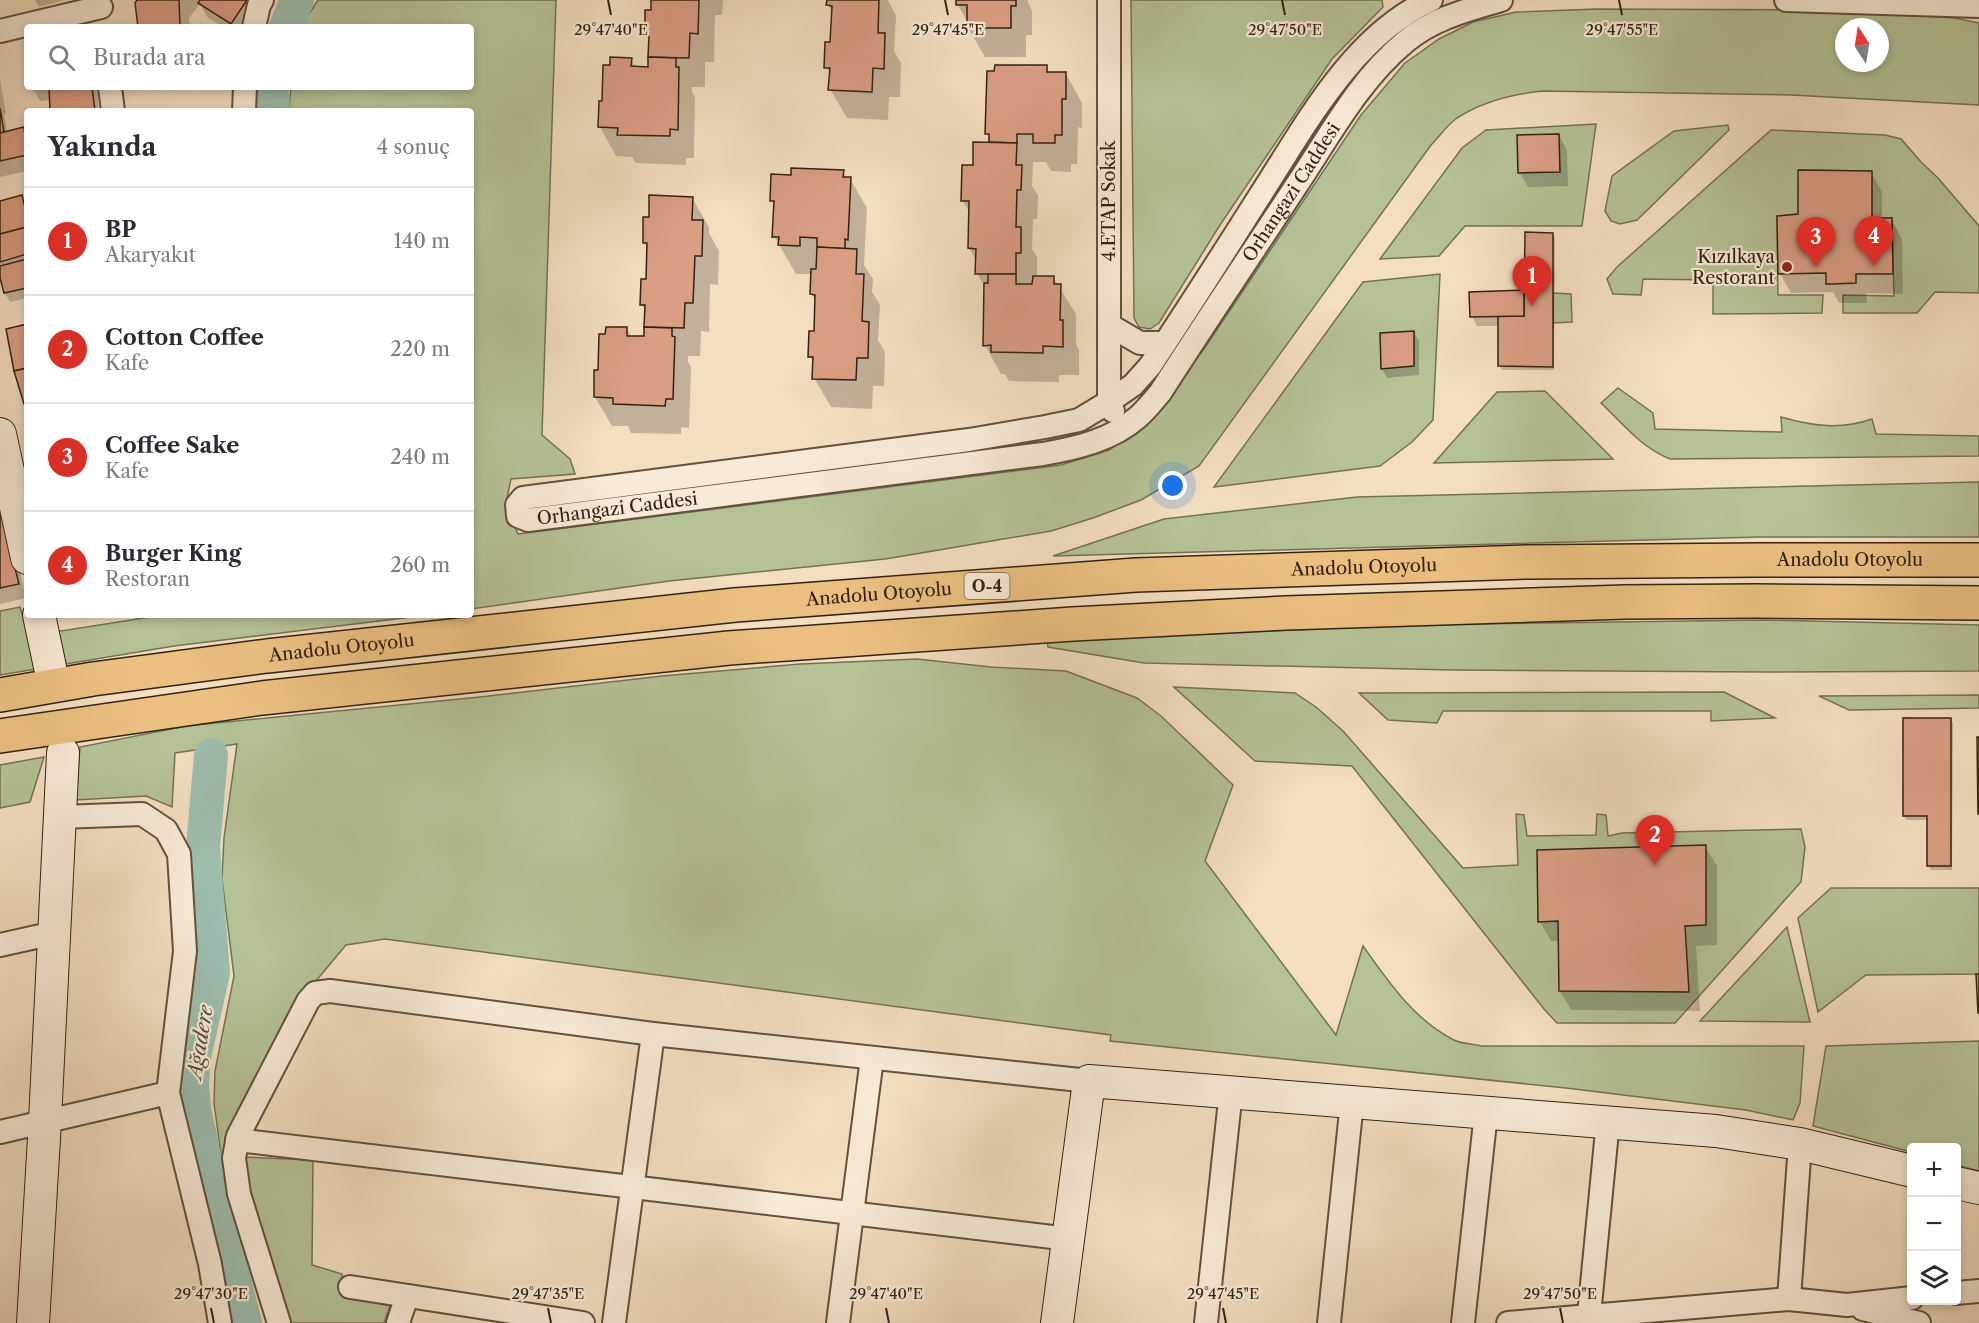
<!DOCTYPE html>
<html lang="tr">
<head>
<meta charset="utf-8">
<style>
  :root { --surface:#fff; --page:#f2f2f3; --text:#2b2b33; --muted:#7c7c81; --line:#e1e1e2; --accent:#d93025 }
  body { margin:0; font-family:"Libre Caslon Text",serif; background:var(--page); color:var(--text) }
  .controls { position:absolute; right:18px; bottom:18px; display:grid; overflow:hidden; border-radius:6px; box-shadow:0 3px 9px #0003 }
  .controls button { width:54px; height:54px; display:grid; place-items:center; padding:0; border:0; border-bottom:2px solid var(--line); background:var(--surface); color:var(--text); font:30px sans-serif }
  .compass { position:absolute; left:1835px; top:18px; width:54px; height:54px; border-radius:50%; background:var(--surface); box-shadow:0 3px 9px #0003; rotate:348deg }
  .you { position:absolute; left:1173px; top:486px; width:21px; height:21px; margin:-15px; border:4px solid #fff; border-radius:50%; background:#1a73e8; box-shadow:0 0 0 9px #1a73e833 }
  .badge { display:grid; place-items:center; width:39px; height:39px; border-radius:50%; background:var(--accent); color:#fff; font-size:20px; font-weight:700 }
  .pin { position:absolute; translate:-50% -50px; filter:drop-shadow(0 2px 3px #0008) }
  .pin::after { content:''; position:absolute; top:32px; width:21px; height:18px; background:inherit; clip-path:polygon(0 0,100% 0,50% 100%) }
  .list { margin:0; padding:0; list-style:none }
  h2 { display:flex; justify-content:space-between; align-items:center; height:78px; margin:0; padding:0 24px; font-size:26px }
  h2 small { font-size:20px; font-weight:400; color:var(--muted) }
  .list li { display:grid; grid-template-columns:39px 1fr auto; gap:18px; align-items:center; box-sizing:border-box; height:108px; padding:0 24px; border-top:2px solid var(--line) }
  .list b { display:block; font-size:22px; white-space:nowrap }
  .list p { margin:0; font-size:20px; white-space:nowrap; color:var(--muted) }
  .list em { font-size:20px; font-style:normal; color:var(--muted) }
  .icon { flex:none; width:33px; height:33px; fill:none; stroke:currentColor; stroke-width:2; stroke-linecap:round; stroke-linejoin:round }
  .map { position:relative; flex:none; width:1979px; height:1323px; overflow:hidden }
  .search { position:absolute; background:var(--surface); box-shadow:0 3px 9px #0003; left:24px; top:24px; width:450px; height:66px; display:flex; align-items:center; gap:15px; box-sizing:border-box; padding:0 21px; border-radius:6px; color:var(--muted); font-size:22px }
  .panel { position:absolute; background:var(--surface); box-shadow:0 3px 9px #0003; left:24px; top:108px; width:450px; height:510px; border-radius:6px }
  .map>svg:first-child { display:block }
  .green { fill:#b5c296; stroke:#747254; stroke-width:1.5; fill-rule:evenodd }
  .shadow { fill:#0003 }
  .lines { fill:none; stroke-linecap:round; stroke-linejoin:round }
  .river { stroke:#9dbdad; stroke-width:34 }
  .building { fill:#da9e83; stroke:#332213; stroke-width:1.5 }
  .secondary-tunnel { stroke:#cdb89d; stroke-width:32; stroke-dasharray:32 16; stroke-linecap:butt }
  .street-casing { stroke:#63513e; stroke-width:26 }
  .secondary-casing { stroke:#332213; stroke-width:34 }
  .highway-casing { stroke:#332213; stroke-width:36 }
  .street { stroke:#f7ead6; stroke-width:22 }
  .secondary { stroke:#f7ead6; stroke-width:32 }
  .highway { stroke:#eabf80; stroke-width:33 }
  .ticks { fill:none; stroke:#332213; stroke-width:2 }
  .poi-dot { fill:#8f2418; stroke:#f7ead6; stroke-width:2 }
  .labels { text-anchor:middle; stroke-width:4.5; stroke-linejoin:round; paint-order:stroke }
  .shield { fill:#f7ead6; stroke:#6e5e4e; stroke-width:1.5 }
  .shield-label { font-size:16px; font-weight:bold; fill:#332213 }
  .street-label { font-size:18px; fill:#332213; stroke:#f7ead6 }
  .poi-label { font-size:18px; fill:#332213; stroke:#f7ead6; text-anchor:end }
  .water-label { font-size:20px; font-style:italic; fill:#535041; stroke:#f7ead6 }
  .ticks-label { font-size:15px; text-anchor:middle; fill:#332213; stroke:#f7ead6; stroke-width:4.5; stroke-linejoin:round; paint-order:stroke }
</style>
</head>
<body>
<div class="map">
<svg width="1979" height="1323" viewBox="0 0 1979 1323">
  <rect width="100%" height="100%" fill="#f3dec0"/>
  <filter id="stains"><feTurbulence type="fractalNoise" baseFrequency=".00333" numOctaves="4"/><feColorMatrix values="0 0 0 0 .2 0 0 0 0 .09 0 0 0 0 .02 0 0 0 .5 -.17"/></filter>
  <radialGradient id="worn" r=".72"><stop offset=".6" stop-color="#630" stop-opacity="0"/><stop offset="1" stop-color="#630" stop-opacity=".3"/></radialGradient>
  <g class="green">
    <path d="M318,0H556L542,435L570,459L575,474L511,479L506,503L518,534L1061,465L1109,450L1142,427L1204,349L1361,115L1405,63L1439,39L1473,22L1516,12L1597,9L1833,10L1955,18L1979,23V105L1791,95L1543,91C1512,94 1483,101 1457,118C1447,125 1439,137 1431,145L1199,466L1141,500L1093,518L1051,531L933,551L885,559L669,581L471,609V111H289L291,87H471V27H303L305,20ZM1844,27H1880V63H1844Z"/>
    <path d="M1131,0H1382L1383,7L1332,59L1220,225L1159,323L1150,329L1139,327L1134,318Z"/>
    <path d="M1596,124L1582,226H1465L1439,256L1380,259L1462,148L1486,130Z"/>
    <path d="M1728,125L1729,130L1637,220L1620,224L1611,221L1605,211L1612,176L1674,131Z"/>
    <path d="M1771,130L1885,135L1901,139L1922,163L1938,178L1979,226V293L1935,292L1917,313H1843V295L1894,296L1892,218H1872L1871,171L1799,170L1798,214L1777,216L1778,295H1823L1822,313L1713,314V280L1643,279L1641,295L1613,294L1607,279L1617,267Z"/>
    <path d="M1440,274L1433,420L1412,442L1380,466L1214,487L1363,282Z"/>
    <path d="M1553,293L1571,294L1572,322L1553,323Z"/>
    <path d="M1618,388L1653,413L1655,429L1782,432L1781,417C1812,426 1841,430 1872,419L1876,434L1979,436V456L1670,459C1642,448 1623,424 1601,403Z"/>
    <path d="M1545,391L1613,459L1434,463L1497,392Z"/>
    <path d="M1979,482V537H1760L1053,556L1164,519L1357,497Z"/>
    <path d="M20,607L29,636L163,615H428L174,646L0,675V611Z"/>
    <path d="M1762,620L1979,625V671L1763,672L1452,670L1144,663L1048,647L1047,641L1400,625Z"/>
    <path d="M917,659L991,667L1066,671L1137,698L1161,716L1233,785L1205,861L1336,1035L1363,946C1388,981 1414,1020 1454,1040C1462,1044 1473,1044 1481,1046H1804L1800,1103L1793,1120L1746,1110L1566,1088L1110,1041L1111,1035L385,939L346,945L310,988L229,1136L223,1169L214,1103L215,1071L234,976L222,879L224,838L237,744L175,753L172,807L146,796L76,800L80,747L186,726L480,697L662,676L800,664Z"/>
    <path d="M1174,687L1295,693L1316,707L1343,731L1463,868L1518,865L1516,814L1524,815L1527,836L1596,835L1597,814L1606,815L1608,836L1622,833L1801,829L1805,847L1801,882L1675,1023H1557L1544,1009L1352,766L1255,761Z"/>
    <path d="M1724,692L1775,718L1711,721V711H1443L1437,723L1388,720L1359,693Z"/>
    <path d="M1979,695V708L1849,710L1819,696Z"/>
    <path d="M44,757L30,802L0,808V765Z"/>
    <path d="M1831,888H1979V974L1866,975L1818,1012L1798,918Z"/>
    <path d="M1787,927L1810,1022L1700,1021Z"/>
    <path d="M1979,1041V1171L1957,1165L1956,1148H1912L1911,1152L1813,1126L1826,1046Z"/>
    <path d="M242,1157L313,1160L312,1265L342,1274L346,1296L390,1306L384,1323H289L246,1188Z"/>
  </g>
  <g class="shadow">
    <path d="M35,0H64L39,7Z"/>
    <path d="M139,0H264L247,27H223L208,18L200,4L189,18L190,27H139Z"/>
    <path d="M652,0H723L722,15H715L714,62H705V87H692V92L695,97L694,158H686V165L636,163L632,157L616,156L600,127V102H604L611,67L631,59L636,68H650V42L646,35L652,12Z"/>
    <path d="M828,0H888L896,16L894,51L901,63L900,97H889L888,120L847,118L830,89L831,76L826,67L831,44L833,13L828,5Z"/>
    <path d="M958,0H1027L1032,11V35H1026V57H985L968,28V23L958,5Z"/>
    <path d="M1046,67L1050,74H1066L1082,103V128L1078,127L1077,164H1071V172L1051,171L1046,162H1033L1032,186L1038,195L1037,219H1033L1032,249L1037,257V277H1053L1076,314V344L1079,350V375H1059V382L1009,381L1005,374H1001L985,345L986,289L977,273V262L969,248L970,213L963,201L974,167L990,144L987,133Z"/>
    <path d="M0,79L6,114H4L7,133L23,129L27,135V171L0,177Z"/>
    <path d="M32,87H98V111H52L51,100L40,101Z"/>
    <path d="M1559,135L1567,150L1568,186L1528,187L1520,173Z"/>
    <path d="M843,172L847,178L850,179L867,208L864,265L873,279L872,292L880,305L878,340L885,352L884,386H873L872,409L831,407L814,378L815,365L810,356L815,333L816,303L812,294L813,274H796L774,236L775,206L772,200L792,176Z"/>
    <path d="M1871,172L1882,192V219H1891L1902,239L1903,294L1866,293L1867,303H1839L1833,292L1791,293L1780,274L1799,216Z"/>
    <path d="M21,197L27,209V298L10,302L5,293L0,271V202Z"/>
    <path d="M692,198L709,227V233L719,251L718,285L710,284L709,332L701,331L700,356H688V362L691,367L689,428L681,427V434L631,433L628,426H612L595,397L599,372L627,329L631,337L645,338L646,312L642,304L648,281L649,250L644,242L650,219Z"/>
    <path d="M1552,234L1555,238L1554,370H1502L1500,366V326H1477L1472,317L1524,291L1526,295Z"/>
    <path d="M1414,332L1419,341V375L1387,378L1382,369Z"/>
    <path d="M0,511L9,525L26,598L0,604Z"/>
    <path d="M1950,719L1953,723L1952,870H1931L1929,866V820H1907L1904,816Z"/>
    <path d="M1705,847L1717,866V945L1696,946L1700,1011L1571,1010L1560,991V941H1551L1540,922Z"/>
  </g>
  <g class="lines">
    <g class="river">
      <path d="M286,27L297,0"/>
      <path d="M272,87L273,111"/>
      <path d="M211,755L203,847L213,973L194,1057L192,1083L194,1110L215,1205L245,1323"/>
    </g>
  </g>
  <g class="building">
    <path d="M137,0H179L180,27H138L135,3Z"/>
    <path d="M200,0H247L231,24L198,3Z"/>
    <path d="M651,0H699L698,34L690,33L689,58L648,57L649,36L645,35V10H651Z"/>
    <path d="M827,0H879L878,33H885L884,69L873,68L872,92L828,90L830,68H824L825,42H830L832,6L826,5Z"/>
    <path d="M956,0H1016V6H1011V28H967V5H956Z"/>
    <path d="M610,57L632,58L631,66L648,67V57L676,58V67H679L678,130L670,129V136L617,135L618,128L598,127L599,101H602L603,65H610Z"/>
    <path d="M995,65H1047V72H1066V99H1062V135H1055V143H1033V134H1017V143L989,142V134H985L987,71H994Z"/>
    <path d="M49,87H92L95,111H50Z"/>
    <path d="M0,108L4,132L0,133Z"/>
    <path d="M24,127L27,155L0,161V133Z"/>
    <path d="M1559,134L1560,172L1518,173L1517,135Z"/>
    <path d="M973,142L1017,143L1016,165H1022L1021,190H1017L1016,227H1021V253H1016V274H975L976,249L968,248L969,201H961L962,165H973Z"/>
    <path d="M791,168L844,170L843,177H851L848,240L845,239V249L817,247V238L800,237V246L778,245L779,237H772L774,201H770L771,174L791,175Z"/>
    <path d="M1798,170L1872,171V218H1892L1893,274H1856V283L1833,284H1826V273L1778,274L1777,216L1798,214Z"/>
    <path d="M22,195L27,216V227L0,234V201Z"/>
    <path d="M649,195L693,197L692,220H703L702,256H695L693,303H685L684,328L644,327L645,305H640L641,279H646L647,243H643V217H649Z"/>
    <path d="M27,227V254L0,262V234Z"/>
    <path d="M1525,232L1553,233V367L1498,366V316H1524Z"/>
    <path d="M817,247L857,249L856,274H864L862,321L869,322L868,358H857L856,380L812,379L813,357H808L809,331H814L815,295L810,294L811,269H816Z"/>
    <path d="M27,259V288L4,293L0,278V266Z"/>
    <path d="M988,274H1016V284H1032L1033,276H1054V284H1061L1060,320H1063V347L1043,346V353L991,352V345L983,346L984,283H988Z"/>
    <path d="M1524,290V316L1470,317L1469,292Z"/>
    <path d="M27,324V368L14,371L6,329Z"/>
    <path d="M606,327H627V336H644V327L672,328V336L675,337L673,399H666L665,406L613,404V398L594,397V370H598L599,334H605Z"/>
    <path d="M1414,331V366L1381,369L1380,333Z"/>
    <path d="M27,368V404H24L14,371Z"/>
    <path d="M0,509L19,584L0,588Z"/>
    <path d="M1903,718H1951V866H1927V816H1903Z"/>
    <path d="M1977,737H1979V814H1978Z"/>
    <path d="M1706,845V925L1685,926L1689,992L1559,991L1558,921L1538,922L1537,850Z"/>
    <path d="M1976,974H1979V1013H1978Z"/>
  </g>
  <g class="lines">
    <path class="secondary-tunnel" d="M50,667L63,752"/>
    <g class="street-casing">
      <g id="street">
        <path d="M1109,0V402L1113,411"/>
        <path id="s1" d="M1431,0C1352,35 1304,128 1259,197C1223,254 1187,310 1150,366L1133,385L1104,405L1079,420L1045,427L969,440L523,498L517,505L518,516L528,520L1043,454C1077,448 1112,440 1138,417C1146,410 1153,401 1160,393C1205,323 1252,253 1298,183C1330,135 1360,79 1405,42C1432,19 1467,10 1501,0"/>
        <path d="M1786,0L1979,6"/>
        <path d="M254,27L259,5L262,0"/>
        <path d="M0,31L101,7"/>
        <path d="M110,87L113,111"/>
        <path d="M244,111L245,87"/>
        <path d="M1109,325L1140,343H1165"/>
        <path d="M60,817L142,814L166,830L179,854L185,951L168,1093L210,1264L220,1323"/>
        <path d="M0,945L54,933"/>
        <path d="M0,1132L168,1093"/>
        <path d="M237,1140L1069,1239"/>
        <path d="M350,1287L583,1323"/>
        <path d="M1956,1293L1979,1291"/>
        <path d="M1789,1299L1800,1144"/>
        <path d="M1863,1309L1919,1323"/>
        <path d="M1589,1315L1608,1121"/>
        <path d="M279,1323L239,1194L234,1158L238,1136L308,1001L315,993L330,991L653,1034L1089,1081"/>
        <path d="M398,1323L407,1296"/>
        <path d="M614,1323L653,1034"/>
        <path d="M838,1323L872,1058"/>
        <path d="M1206,1323L1231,1091"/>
        <path d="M1329,1323L1352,1102"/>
        <path d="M1463,1323L1486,1113"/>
        <path d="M1508,1323L1789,1299L1847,1305L1912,1298"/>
      </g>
    </g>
    <g class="secondary-casing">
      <g id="secondary">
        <path d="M0,434L27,558"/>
        <path d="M39,615L50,667"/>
        <path d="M1956,1183L1979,1188"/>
        <path d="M33,1323L45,1121L63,753"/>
        <path d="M1057,1323L1089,1081L1716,1131L1800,1144L1912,1171"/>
      </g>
    </g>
    <g class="highway-casing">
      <g id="highway">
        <path id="s2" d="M0,695L93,679L267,656L735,605L1136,575L1527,562L1759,560H1979"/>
        <path d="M0,736L262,698L729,648L1073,624L1286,613L1625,602L1757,601L1979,603"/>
      </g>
    </g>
    <use href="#street" class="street"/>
    <use href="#secondary" class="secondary"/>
    <use href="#highway" class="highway"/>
  </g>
  <path class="ticks" d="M608,0L611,15M945,0L948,15M1282,0L1285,15M1619,0L1622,15M211,1308L214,1323M548,1308L551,1323M886,1308L889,1323M1223,1308L1226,1323M1560,1308L1563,1323"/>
  <circle class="poi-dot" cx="1787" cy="267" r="6"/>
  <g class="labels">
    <rect class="shield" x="964.5" y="573" width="45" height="26" rx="4.5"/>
    <g class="shield-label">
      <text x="987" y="592">O-4</text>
    </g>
    <g class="street-label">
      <text dy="6" stroke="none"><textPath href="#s1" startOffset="2044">Orhangazi Caddesi</textPath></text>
      <text transform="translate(1109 201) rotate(-90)" y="6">4.ETAP Sokak</text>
      <text dy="6" stroke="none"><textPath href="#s1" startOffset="1239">Orhangazi Caddesi</textPath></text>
      <text dy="6" stroke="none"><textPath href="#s2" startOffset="1857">Anadolu Otoyolu</textPath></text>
      <text dy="6" stroke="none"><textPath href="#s2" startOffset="1371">Anadolu Otoyolu</textPath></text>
      <text dy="6" stroke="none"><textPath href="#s2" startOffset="885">Anadolu Otoyolu</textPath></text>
      <text dy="6" stroke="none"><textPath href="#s2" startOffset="345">Anadolu Otoyolu</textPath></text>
    </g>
    <g class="poi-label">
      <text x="1775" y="263">Kızılkaya<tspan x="1775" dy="21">Restorant</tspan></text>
    </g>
    <g class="water-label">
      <text transform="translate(200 1042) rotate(-81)" y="7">Ağadere</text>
    </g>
  </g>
  <g class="ticks-label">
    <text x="611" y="35">29°47'40"E</text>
    <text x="948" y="35">29°47'45"E</text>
    <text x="1285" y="35">29°47'50"E</text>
    <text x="1622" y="35">29°47'55"E</text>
    <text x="211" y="1299">29°47'30"E</text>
    <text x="548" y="1299">29°47'35"E</text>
    <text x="886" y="1299">29°47'40"E</text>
    <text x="1223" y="1299">29°47'45"E</text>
    <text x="1560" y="1299">29°47'50"E</text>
  </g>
  <rect width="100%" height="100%" filter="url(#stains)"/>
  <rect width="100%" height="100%" fill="url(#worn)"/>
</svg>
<div class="controls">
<button>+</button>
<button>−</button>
<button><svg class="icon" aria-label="layers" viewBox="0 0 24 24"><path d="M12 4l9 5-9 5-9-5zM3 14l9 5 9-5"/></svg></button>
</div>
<svg class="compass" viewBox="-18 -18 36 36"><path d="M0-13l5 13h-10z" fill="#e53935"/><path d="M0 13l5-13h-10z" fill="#7c7c81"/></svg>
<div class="you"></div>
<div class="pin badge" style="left:1532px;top:306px">1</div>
<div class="pin badge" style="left:1655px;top:865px">2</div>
<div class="pin badge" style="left:1816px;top:267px">3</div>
<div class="pin badge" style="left:1874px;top:266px">4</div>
<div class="search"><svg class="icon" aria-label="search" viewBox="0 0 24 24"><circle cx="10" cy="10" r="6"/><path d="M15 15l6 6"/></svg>Burada ara</div>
<section class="panel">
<h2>Yakında<small>4 sonuç</small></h2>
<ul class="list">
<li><span class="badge">1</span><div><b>BP</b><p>Akaryakıt</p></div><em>140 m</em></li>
<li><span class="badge">2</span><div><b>Cotton Coffee</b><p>Kafe</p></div><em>220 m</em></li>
<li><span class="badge">3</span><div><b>Coffee Sake</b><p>Kafe</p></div><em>240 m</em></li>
<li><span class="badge">4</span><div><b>Burger King</b><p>Restoran</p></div><em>260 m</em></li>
</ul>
</section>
</div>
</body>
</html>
